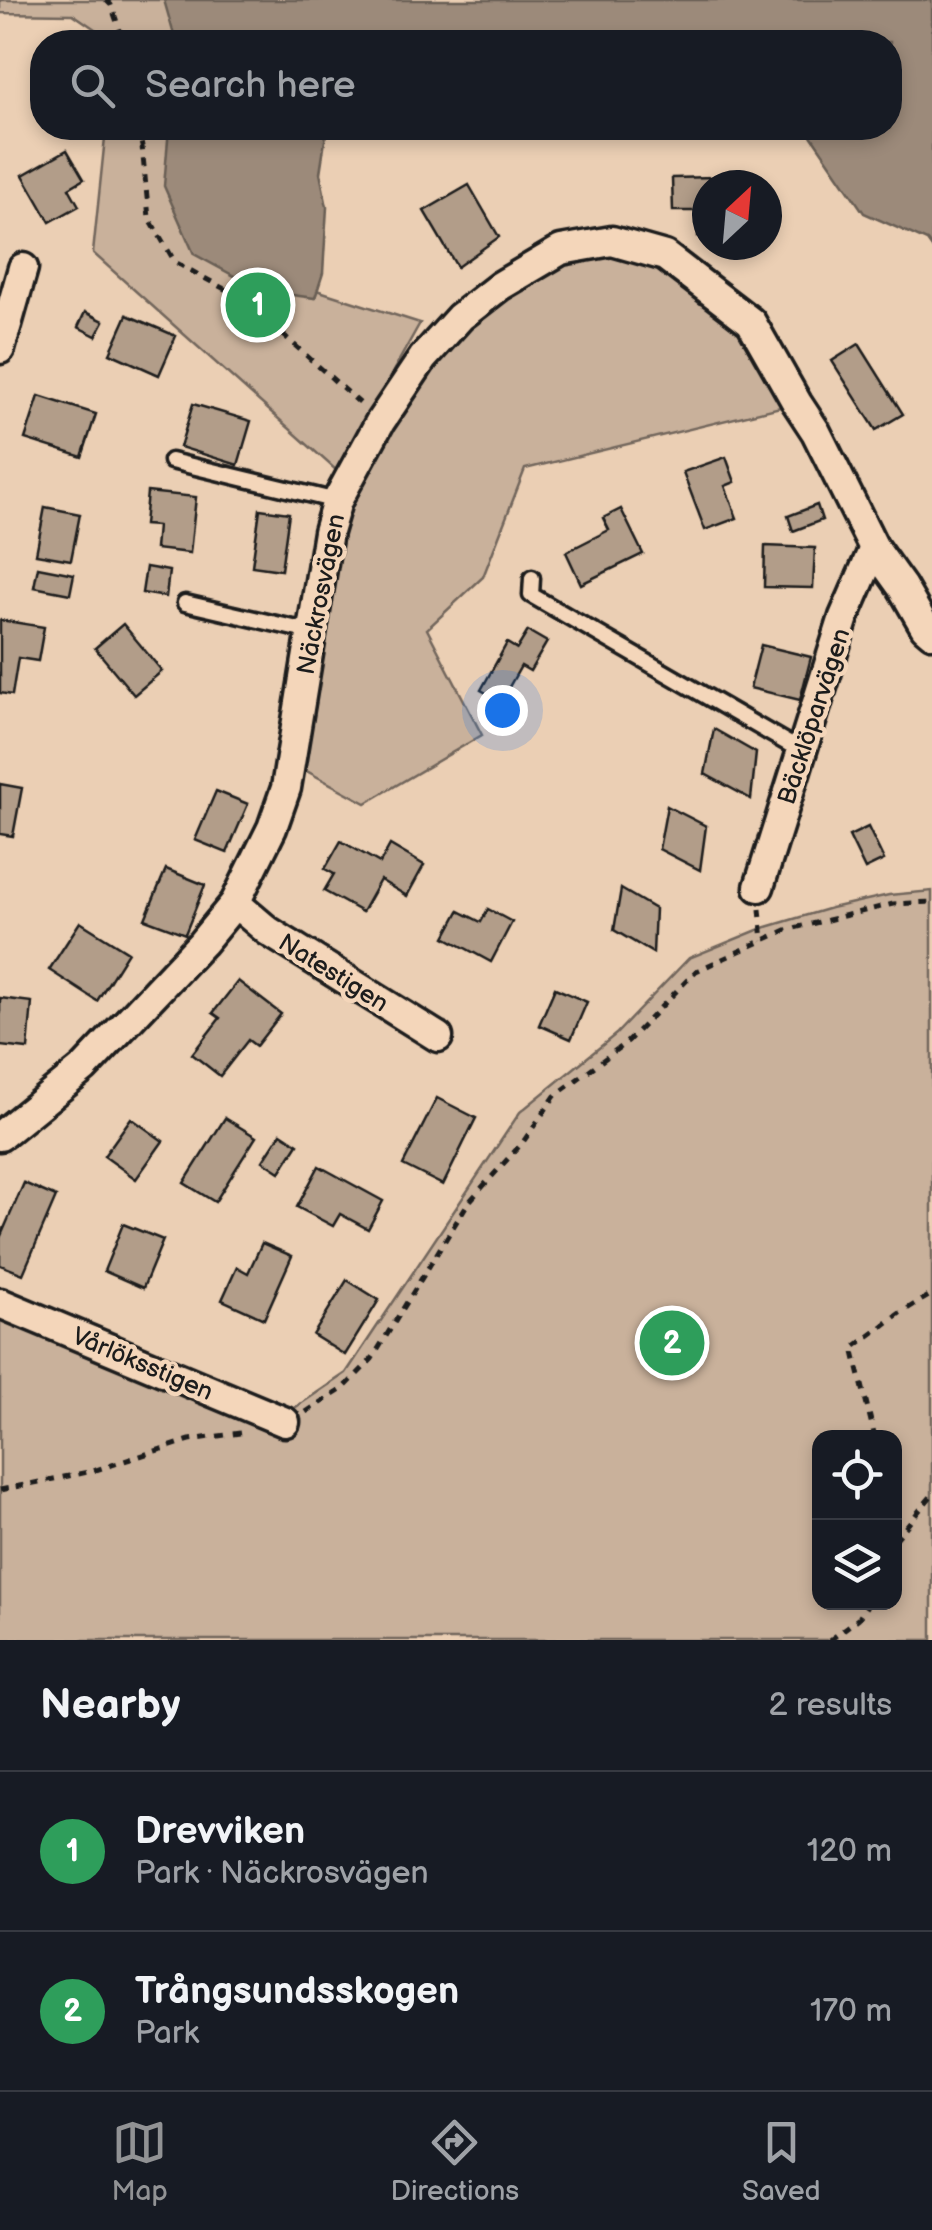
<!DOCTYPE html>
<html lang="en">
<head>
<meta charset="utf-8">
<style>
  :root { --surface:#171b24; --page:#242831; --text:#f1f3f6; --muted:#9ea1a6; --line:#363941; --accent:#919294 }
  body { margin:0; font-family:"Balsamiq Sans",sans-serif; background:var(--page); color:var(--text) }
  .controls { position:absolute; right:30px; bottom:30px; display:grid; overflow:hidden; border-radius:20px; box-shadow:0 5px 15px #0003 }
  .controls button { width:90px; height:90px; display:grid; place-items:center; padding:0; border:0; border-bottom:2px solid var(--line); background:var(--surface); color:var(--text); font:50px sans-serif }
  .compass { position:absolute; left:692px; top:170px; width:90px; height:90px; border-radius:50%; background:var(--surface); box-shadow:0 5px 15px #0003; rotate:26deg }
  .you { position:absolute; left:502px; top:710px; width:35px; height:35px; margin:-25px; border:8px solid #fff; border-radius:50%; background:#1a73e8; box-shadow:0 0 0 15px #1a73e833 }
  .badge { display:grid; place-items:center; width:65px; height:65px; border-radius:50%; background:var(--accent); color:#fff; font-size:32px; font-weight:700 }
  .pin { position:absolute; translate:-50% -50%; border:5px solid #fff; box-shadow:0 2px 10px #0006 }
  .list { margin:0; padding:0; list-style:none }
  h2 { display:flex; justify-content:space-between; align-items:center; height:130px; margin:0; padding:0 40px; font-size:42px }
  h2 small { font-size:32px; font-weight:400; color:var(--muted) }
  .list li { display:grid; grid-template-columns:65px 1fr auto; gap:30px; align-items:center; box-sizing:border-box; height:160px; padding:0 40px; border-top:2px solid var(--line) }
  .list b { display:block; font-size:38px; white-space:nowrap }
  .list p { margin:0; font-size:32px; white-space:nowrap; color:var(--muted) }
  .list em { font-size:32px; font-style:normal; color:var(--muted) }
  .icon { flex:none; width:55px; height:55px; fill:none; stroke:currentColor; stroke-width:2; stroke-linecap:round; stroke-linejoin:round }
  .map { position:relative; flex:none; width:932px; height:1640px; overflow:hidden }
  .search { position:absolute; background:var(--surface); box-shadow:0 5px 15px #0003; left:30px; right:30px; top:30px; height:110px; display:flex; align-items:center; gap:25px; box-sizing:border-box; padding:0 35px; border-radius:40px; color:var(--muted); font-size:38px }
  .sheet { height:450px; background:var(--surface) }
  nav { display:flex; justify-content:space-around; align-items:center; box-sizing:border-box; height:140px; border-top:2px solid var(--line); background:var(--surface); font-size:28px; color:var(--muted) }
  nav a { display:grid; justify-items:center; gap:5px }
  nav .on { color:var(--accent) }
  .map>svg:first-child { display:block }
  .green { fill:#c9b19b; stroke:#72665c; stroke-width:2.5; fill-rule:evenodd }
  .water { fill:#9c8a7a; stroke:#695e54; stroke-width:2.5 }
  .building { fill:#b29d89; stroke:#1c1c1c; stroke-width:2.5 }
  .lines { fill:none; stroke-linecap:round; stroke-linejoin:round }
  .service-casing { stroke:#1c1c1c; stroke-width:21 }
  .minor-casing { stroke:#1c1c1c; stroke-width:35 }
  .path { stroke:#1c1c1c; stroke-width:5; stroke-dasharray:8 8; stroke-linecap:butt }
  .service { stroke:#f4d6ba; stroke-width:14 }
  .minor { stroke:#f4d6ba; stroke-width:28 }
  .labels { text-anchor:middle; stroke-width:9; stroke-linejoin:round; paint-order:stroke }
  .street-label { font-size:25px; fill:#1c1c1c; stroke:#f4d6ba }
</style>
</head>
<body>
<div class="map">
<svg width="932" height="1640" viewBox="0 0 932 1640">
  <rect width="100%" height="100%" fill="#ebcfb4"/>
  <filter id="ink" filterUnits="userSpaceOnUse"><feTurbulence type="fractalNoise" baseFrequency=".01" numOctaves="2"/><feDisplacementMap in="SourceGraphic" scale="20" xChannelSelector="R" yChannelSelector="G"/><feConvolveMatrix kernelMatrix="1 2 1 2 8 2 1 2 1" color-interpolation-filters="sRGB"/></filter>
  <g filter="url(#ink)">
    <g class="green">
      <path d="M0,0H308V42H114L73,14L0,13Z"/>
      <path d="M106,128H309L310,288L420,323L337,471L93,253Z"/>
      <path d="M612,241L751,322L797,403L525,469L483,577L427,629L482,735L366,803L290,762L328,532L380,422L500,286Z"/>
      <path d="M932,891V1640H0V1303L278,1419L346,1373L520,1112L616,1034L689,958L760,929L831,908L889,895ZM820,1438H894V1602H820Z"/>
    </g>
    <g class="water">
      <path d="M164,0H932V248L927,241L864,213L806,128H890V42H404L389,40L388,42H176Z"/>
      <path d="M169,128H327L320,173L327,207L323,273L315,298L262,291L194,254L164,186Z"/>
    </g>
    <g class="building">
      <path d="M67,150L84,179L69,188L79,206L50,222L23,175Z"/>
      <path d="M715,177V185H707V235L698,236V211H673L672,178Z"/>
      <path d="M469,185L499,237L457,267L424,211Z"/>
      <path d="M85,312L104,321L96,336L78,327Z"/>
      <path d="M127,315L176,336L159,375L110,353Z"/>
      <path d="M859,344L903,414L876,430L832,361Z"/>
      <path d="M39,396L96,414L82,457L25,439Z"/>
      <path d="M193,404L251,421L238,465L180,447Z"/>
      <path d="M726,457L735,482L725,486L737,518L705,530L683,472Z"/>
      <path d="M147,492L196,497L190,553L155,549L157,526L144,525Z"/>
      <path d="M817,505L822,520L793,531L788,516Z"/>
      <path d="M45,507L80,514L71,560L36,554Z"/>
      <path d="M260,509L289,513L281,570L252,566Z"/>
      <path d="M621,509L643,554L581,584L566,552L609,530L603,518Z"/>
      <path d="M765,546L815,548L813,588L764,587Z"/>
      <path d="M38,567L74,574L70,594L34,587Z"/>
      <path d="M146,567L169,571L166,597L142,593Z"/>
      <path d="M0,620L44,627L38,661L18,658L12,695L0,693Z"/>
      <path d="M123,624L162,671L134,695L95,648Z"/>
      <path d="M528,631L547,642L530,671L521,666L501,701L481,690L507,643L517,649Z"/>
      <path d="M761,645L811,657L800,700L750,688Z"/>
      <path d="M714,729L756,753L751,799L705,774Z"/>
      <path d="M0,784L22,788L13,836L0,834Z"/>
      <path d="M216,791L248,804L227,853L195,840Z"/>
      <path d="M667,806L706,826L700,870L659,849Z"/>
      <path d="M868,827L884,860L865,869L849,836Z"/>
      <path d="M341,841L380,863L390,845L424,865L407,896L380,880L362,912L324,891L334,874L325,869Z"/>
      <path d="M166,869L205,885L185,934L145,919Z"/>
      <path d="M621,889L655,909L653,953L614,930Z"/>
      <path d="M488,909L512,922L491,962L445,937L459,911L481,922Z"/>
      <path d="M80,922L128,952L97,1001L49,970Z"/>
      <path d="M238,981L281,1014L256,1046L248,1040L220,1076L192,1054L220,1018L213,1013Z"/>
      <path d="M555,988L587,1002L571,1039L539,1025Z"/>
      <path d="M0,998L32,1002L28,1049L0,1046Z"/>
      <path d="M437,1098L476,1118L443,1185L403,1165Z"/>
      <path d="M131,1118L163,1141L136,1179L104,1156Z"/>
      <path d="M225,1118L256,1137L215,1202L184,1183Z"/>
      <path d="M281,1133L298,1144L280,1172L263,1161Z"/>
      <path d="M319,1166L383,1201L368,1229L340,1214L333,1226L297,1207Z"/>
      <path d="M24,1183L56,1197L23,1274L0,1265V1238Z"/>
      <path d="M123,1224L163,1240L143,1288L104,1271Z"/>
      <path d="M262,1243L292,1256L264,1319L222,1300L237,1267L248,1273Z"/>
      <path d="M347,1280L379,1300L345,1355L313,1335Z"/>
    </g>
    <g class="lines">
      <g class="service-casing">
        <g id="service">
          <path d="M171,461L337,501"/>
          <path d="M532,578L531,595L801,751"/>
          <path d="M185,603L311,632"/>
        </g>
      </g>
      <g class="minor-casing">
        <g id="minor">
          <path d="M0,349L23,268"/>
          <path d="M759,887L844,617L874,548"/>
          <path d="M235,903L268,931L438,1037"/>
          <path d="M0,1136L84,1068L202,943L235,903L272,828L286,788L328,532L337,501L380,422L423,358L460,317L500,286L561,250L612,241L665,256L751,322L797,403L816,432L874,548L902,587L925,627L932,633"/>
          <path d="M0,1303L285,1422"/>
        </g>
      </g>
      <g class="path">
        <path d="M106,0L111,5L124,42"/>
        <path d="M137,128L142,146L149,218L175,262L243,299L363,406"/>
        <path d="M760,909L763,941"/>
        <path d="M306,1412L344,1388L372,1359L468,1203L523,1142L555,1096L628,1041L696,971L786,930L893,904L932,902"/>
        <path d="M875,1438L853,1348L900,1313L932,1294"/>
        <path d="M0,1490L93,1471L190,1440L240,1433"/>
        <path d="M895,1540L932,1495"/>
        <path d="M830,1640L859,1618L869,1602"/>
      </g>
      <use href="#service" class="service"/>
      <use href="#minor" class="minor"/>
    </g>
  </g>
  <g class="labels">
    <g class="street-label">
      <text transform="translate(320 594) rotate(-79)" y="9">Näckrosvägen</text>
      <text transform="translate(813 716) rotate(-72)" y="9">Bäcklöparvägen</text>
      <text transform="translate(334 972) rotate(32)" y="9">Natestigen</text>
      <text transform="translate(143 1363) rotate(23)" y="9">Vårlöksstigen</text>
    </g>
  </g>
</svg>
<div class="controls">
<button><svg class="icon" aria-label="locate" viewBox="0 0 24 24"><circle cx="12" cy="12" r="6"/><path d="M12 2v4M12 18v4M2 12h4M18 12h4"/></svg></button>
<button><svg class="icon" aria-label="layers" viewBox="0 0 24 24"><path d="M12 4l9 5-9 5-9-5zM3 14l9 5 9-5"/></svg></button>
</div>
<svg class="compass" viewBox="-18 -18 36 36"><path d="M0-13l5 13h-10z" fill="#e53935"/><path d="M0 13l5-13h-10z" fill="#9ea1a6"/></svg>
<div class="you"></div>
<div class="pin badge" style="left:258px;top:305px;background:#2e9e5b">1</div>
<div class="pin badge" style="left:672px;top:1343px;background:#2e9e5b">2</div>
<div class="search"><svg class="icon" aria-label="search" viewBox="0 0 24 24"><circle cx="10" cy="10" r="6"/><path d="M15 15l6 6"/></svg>Search here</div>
</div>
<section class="sheet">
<h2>Nearby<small>2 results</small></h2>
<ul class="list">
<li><span class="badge" style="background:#2e9e5b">1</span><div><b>Drevviken</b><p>Park · Näckrosvägen</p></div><em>120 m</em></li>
<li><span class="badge" style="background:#2e9e5b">2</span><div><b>Trångsundsskogen</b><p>Park</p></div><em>170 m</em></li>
</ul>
</section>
<nav>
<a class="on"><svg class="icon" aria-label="map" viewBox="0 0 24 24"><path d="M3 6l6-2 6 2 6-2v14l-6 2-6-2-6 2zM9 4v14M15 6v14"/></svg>Map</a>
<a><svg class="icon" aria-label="directions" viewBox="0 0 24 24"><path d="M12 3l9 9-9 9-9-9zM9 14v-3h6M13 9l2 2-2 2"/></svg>Directions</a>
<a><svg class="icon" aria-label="saved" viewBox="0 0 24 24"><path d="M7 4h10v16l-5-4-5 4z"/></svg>Saved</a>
</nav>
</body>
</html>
